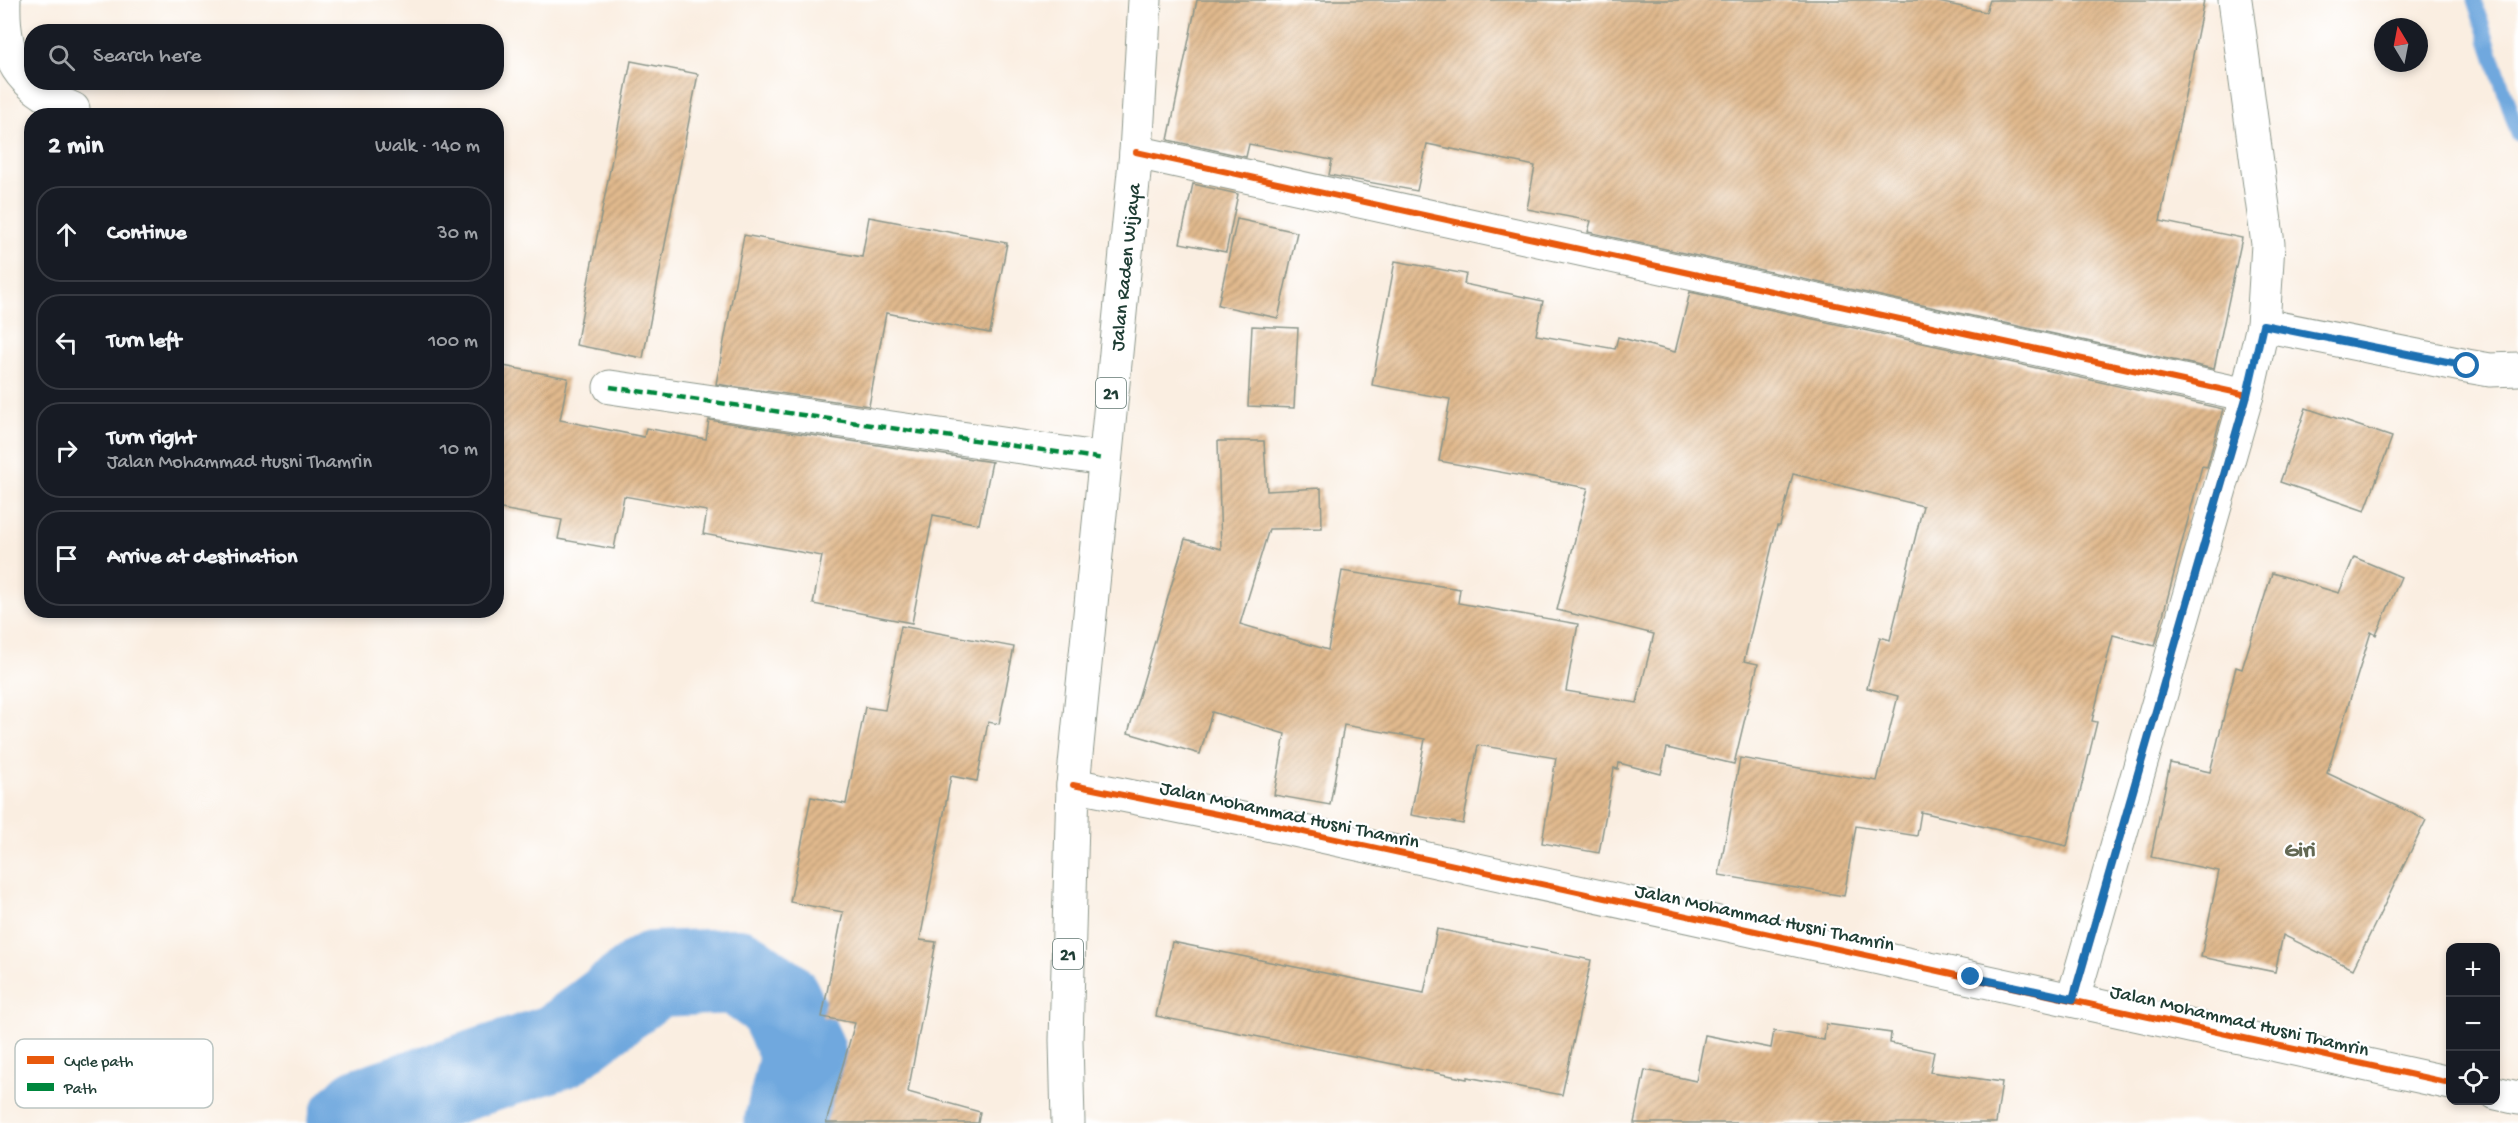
<!DOCTYPE html>
<html lang="en">
<head>
<meta charset="utf-8">
<style>
  :root { --surface:#171b24; --page:#20242c; --text:#f1f3f6; --muted:#9ea1a6; --line:#363941 }
  body { margin:0; font-family:"Gochi Hand",sans-serif; background:var(--page); color:var(--text) }
  .controls { position:absolute; right:18px; bottom:18px; display:grid; overflow:hidden; border-radius:12px; box-shadow:0 3px 9px #0003 }
  .controls button { width:54px; height:54px; display:grid; place-items:center; padding:0; border:0; border-bottom:2px solid var(--line); background:var(--surface); color:var(--text); font:30px sans-serif }
  .compass { position:absolute; left:2374px; top:18px; width:54px; height:54px; border-radius:50%; background:var(--surface); box-shadow:0 3px 9px #0003; rotate:350deg }
  .stop { position:absolute; width:18px; height:18px; margin:-14px; border:4px solid #1f6fb2; border-radius:50%; background:#fff }
  .stop.end { background:#1f6fb2; border-color:#fff; box-shadow:0 2px 6px #0008 }
  .list { margin:0; padding:0; list-style:none }
  h2 { display:flex; justify-content:space-between; align-items:center; height:78px; margin:0; padding:0 24px; font-size:26px }
  h2 small { font-size:20px; font-weight:400; color:var(--muted) }
  .list li { display:grid; grid-template-columns:39px 1fr auto; gap:18px; align-items:center; box-sizing:border-box; height:96px; margin:0 12px 12px; padding:0 12px; border:2px solid var(--line); border-radius:24px }
  .list b { display:block; font-size:22px; white-space:nowrap }
  .list p { margin:0; font-size:20px; white-space:nowrap; color:var(--muted) }
  .list em { font-size:20px; font-style:normal; color:var(--muted) }
  .icon { flex:none; width:33px; height:33px; fill:none; stroke:currentColor; stroke-width:2; stroke-linecap:round; stroke-linejoin:round }
  .map { position:relative; flex:none; width:2518px; height:1123px; overflow:hidden }
  .search { position:absolute; background:var(--surface); box-shadow:0 3px 9px #0003; left:24px; top:24px; width:480px; height:66px; display:flex; align-items:center; gap:15px; box-sizing:border-box; padding:0 21px; border-radius:24px; color:var(--muted); font-size:22px }
  .panel { position:absolute; background:var(--surface); box-shadow:0 3px 9px #0003; left:24px; top:108px; width:480px; height:510px; border-radius:24px }
  .map>svg:first-child { display:block }
  .lines { fill:none; stroke-linecap:round; stroke-linejoin:round }
  .stream { stroke:#6fa8de; stroke-width:15 }
  .river { stroke:#6fa8de; stroke-width:86 }
  .building { fill:url(#building-hatch) }
  .street-casing { stroke:#8c968a; stroke-width:35 }
  .secondary-casing { stroke:#8c968a; stroke-width:35 }
  .highway-casing { stroke:#8c968a; stroke-width:35 }
  .street { stroke:#fff; stroke-width:33 }
  .secondary { stroke:#fff; stroke-width:33 }
  .highway { stroke:#fff; stroke-width:33 }
  .quiet { stroke:#00873e; stroke-width:4.5; stroke-dasharray:9 4.5; stroke-linecap:butt }
  .cycleway-casing { stroke:#fff; stroke-width:10 }
  .cycleway { stroke:#e8590c; stroke-width:6 }
  .route { stroke:#1f6fb2; stroke-width:8 }
  .labels { text-anchor:middle; stroke-width:4.5; stroke-linejoin:round; paint-order:stroke }
  .shield { fill:#fff; stroke:#627771; stroke-width:1.5 }
  .shield-label { font-size:18px; font-weight:bold; fill:#1f3d34 }
  .street-label { font-size:20px; fill:#1f3d34; stroke:#fff }
  .quarter-label { font-size:22px; font-weight:bold; fill:#636853; stroke:#fff }
  .key { fill:#fff; stroke:#bcc5c2; stroke-width:1.5 }
  .key-label { font-size:16px; fill:#1f3d34 }
</style>
</head>
<body>
<div class="map">
<svg width="2518" height="1123" viewBox="0 0 2518 1123">
  <defs>
    <pattern id="building-hatch" width="6" height="6" patternUnits="userSpaceOnUse" patternTransform="scale(1.5)"><rect width="6" height="6" fill="#e1b98d"/><path d="M-1 1l2-2M0 6l6-6M5 7l2-2" fill="none" stroke="#b69874"/></pattern>
  </defs>
  <rect width="100%" height="100%" fill="#fff"/>
  <filter id="ink" filterUnits="userSpaceOnUse"><feTurbulence type="fractalNoise" baseFrequency=".0167" numOctaves="2"/><feDisplacementMap in="SourceGraphic" scale="12" xChannelSelector="R" yChannelSelector="G"/><feConvolveMatrix kernelMatrix="1 2 1 2 8 2 1 2 1" color-interpolation-filters="sRGB"/></filter>
  <filter id="wash" filterUnits="userSpaceOnUse"><feTurbulence type="fractalNoise" baseFrequency=".008" numOctaves="4" result="noise"/><feDisplacementMap in="SourceGraphic" scale="24" xChannelSelector="R" yChannelSelector="G"/><feGaussianBlur stdDeviation="1.35" result="paint"/><feColorMatrix in="noise" values="0 0 0 0 0 0 0 0 0 0 0 0 0 0 0 0 0 1.4 0 .05"/><feComposite in="paint" operator="in"/></filter>
  <g filter="url(#wash)">
    <rect width="100%" height="100%" fill="#faeee1"/>
    <g class="lines">
      <path class="stream" d="M2474,0L2518,134"/>
      <path class="river" d="M350,1123L363,1110L559,1046L654,974L737,971L778,1000L803,1053L787,1123"/>
    </g>
    <g id="blocks">
      <g class="building">
        <path d="M1197,0H1929L1986,12L1990,0H2204L2160,221L2242,238L2214,369L1588,232L1591,221L1527,209L1535,166L1427,144L1417,191L1329,175L1332,160L1249,144L1246,157L1168,140Z"/>
        <path d="M631,61L698,74L643,358L576,345Z"/>
        <path d="M1193,184L1238,194L1226,252L1180,243Z"/>
        <path d="M869,217L1007,243L990,333L886,313L869,406L716,384L744,235L862,257Z"/>
        <path d="M1237,219L1297,232L1278,318L1218,305Z"/>
        <path d="M1395,261L1466,274L1464,284L1543,301L1536,335L1615,349L1618,337L1675,352L1690,292L2223,409L2207,467L2202,466L2155,646L2113,635L2092,721L2097,722L2067,846L1921,812L1917,836L1856,826L1844,896L1719,875L1740,758L1877,781L1898,696L1867,688L1880,637L1890,640L1923,506L1793,474L1780,526H1777L1744,661L1758,664L1734,764L1667,748L1661,774L1619,763L1618,769L1614,768L1599,853L1542,843L1556,758L1478,745L1463,824L1411,815L1425,739L1344,725L1330,805L1274,795L1285,734L1212,712L1200,754L1128,733L1185,539L1221,549L1218,441H1264L1267,491L1321,488L1322,528L1269,529L1240,624L1328,650L1342,571L1460,589L1458,603L1578,624L1566,691L1637,703L1654,634L1557,610L1588,488L1439,461L1450,399L1372,385Z"/>
        <path d="M1252,326L1298,328L1294,408L1248,406Z"/>
        <path d="M503,366L568,378L560,420L644,437L646,428L706,439L709,420L992,462L979,524L933,515L912,623L813,604L822,556L703,534L707,511L624,496L614,549L558,539L562,520L496,508V402Z"/>
        <path d="M2306,408L2392,437L2365,511L2280,482Z"/>
        <path d="M2354,557L2401,577L2376,635L2371,632L2327,773L2426,820L2353,969L2283,935L2275,972L2201,957L2219,871L2151,857L2170,763L2210,772L2236,667L2242,669L2272,573L2339,593Z"/>
        <path d="M901,626L1014,647L999,724L988,722L977,781L951,776L920,940L936,942L908,1092L980,1112L978,1123H826L855,1023L822,1017L843,912L790,902L811,797L846,804L865,707L885,710Z"/>
        <path d="M1437,929L1591,960L1562,1095L1467,1077V1079L1156,1016L1172,942L1424,993Z"/>
        <path d="M1826,1024L1891,1033L1890,1043L1934,1052L1930,1072L2002,1082L1996,1123H1634L1645,1070L1696,1081L1705,1035L1771,1048L1774,1031L1824,1040Z"/>
      </g>
    </g>
  </g>
  <g filter="url(#ink)">
    <use href="#blocks" fill-opacity="0" stroke="#8c968a" stroke-width="1.5"/>
    <g class="lines">
      <g class="street-casing">
        <g id="street">
          <path d="M4,0C2,59 19,86 73,109"/>
          <path d="M2235,0L2268,244L2263,325L2247,395"/>
          <path d="M1136,152L2247,395L2073,999"/>
          <path d="M2263,325L2467,366L2490,370L2518,369"/>
          <path d="M610,387L1104,459"/>
        </g>
      </g>
      <g class="secondary-casing">
        <g id="secondary">
          <path d="M1073,785L1267,824L2450,1083"/>
          <path d="M2496,1093L2518,1098"/>
        </g>
      </g>
      <g class="highway-casing">
        <path id="highway" d="M1068,1123L1066,1040L1073,785L1136,152L1145,0"/>
      </g>
      <use href="#street" class="street"/>
      <use href="#secondary" class="secondary"/>
      <use href="#highway" class="highway"/>
      <path class="quiet" d="M610,387L1104,459"/>
      <g class="cycleway-casing">
        <g id="cycleway">
          <path d="M1136,152L2247,395L2073,999"/>
          <path d="M1073,785L1267,824L2450,1083"/>
        </g>
      </g>
      <use href="#cycleway" class="cycleway"/>
    </g>
  </g>
  <g class="lines" filter="url(#ink)">
    <path class="route" d="M1971,977L2073,999L2247,395L2263,325L2467,366"/>
  </g>
  <g class="labels">
    <g class="shield">
      <rect x="1096" y="378" width="30" height="30" rx="4.5"/>
      <rect x="1053" y="939" width="30" height="30" rx="4.5"/>
    </g>
    <g class="shield-label">
      <text x="1111" y="399">21</text>
      <text x="1068" y="960">21</text>
    </g>
    <g class="street-label">
      <text transform="translate(1124 267) rotate(-84)" y="7">Jalan Raden Wijaya</text>
      <text transform="translate(1290 813) rotate(12)" y="7">Jalan Mohammad Husni Thamrin</text>
      <text transform="translate(1765 916) rotate(12)" y="7">Jalan Mohammad Husni Thamrin</text>
      <text transform="translate(2240 1019) rotate(13)" y="7">Jalan Mohammad Husni Thamrin</text>
    </g>
    <g class="quarter-label">
      <text x="2300" y="856">Giri</text>
    </g>
  </g>
  <rect x="15" y="1039" width="198" height="69" rx="9" class="key"/>
  <rect x="27" y="1056" width="27" height="8" fill="#e8590c"/>
  <rect x="27" y="1083" width="27" height="8" fill="#00873e"/>
  <g class="key-label">
    <text x="64" y="1066">Cycle path</text>
    <text x="64" y="1093">Path</text>
  </g>
</svg>
<div class="controls">
<button>+</button>
<button>−</button>
<button><svg class="icon" aria-label="locate" viewBox="0 0 24 24"><circle cx="12" cy="12" r="6"/><path d="M12 2v4M12 18v4M2 12h4M18 12h4"/></svg></button>
</div>
<svg class="compass" viewBox="-18 -18 36 36"><path d="M0-13l5 13h-10z" fill="#e53935"/><path d="M0 13l5-13h-10z" fill="#9ea1a6"/></svg>
<div class="stop" style="left:2467px;top:366px"></div>
<div class="stop end" style="left:1971px;top:977px"></div>
<div class="search"><svg class="icon" aria-label="search" viewBox="0 0 24 24"><circle cx="10" cy="10" r="6"/><path d="M15 15l6 6"/></svg>Search here</div>
<section class="panel">
<h2>2 min<small>Walk · 140 m</small></h2>
<ul class="list">
<li><svg class="icon" aria-label="ahead" viewBox="0 0 24 24"><path d="M12 20V5M6 11l6-6 6 6"/></svg><div><b>Continue</b></div><em>30 m</em></li>
<li><svg class="icon" aria-label="left" viewBox="0 0 24 24"><path d="M17 20v-9H6M10 6l-5 5 5 5"/></svg><div><b>Turn left</b></div><em>100 m</em></li>
<li><svg class="icon" aria-label="right" viewBox="0 0 24 24"><path d="M7 20v-9h11M14 6l5 5-5 5"/></svg><div><b>Turn right</b><p>Jalan Mohammad Husni Thamrin</p></div><em>10 m</em></li>
<li><svg class="icon" aria-label="arrive" viewBox="0 0 24 24"><path d="M6 21V4h12l-3 4 3 4H6"/></svg><div><b>Arrive at destination</b></div></li>
</ul>
</section>
</div>
</body>
</html>
